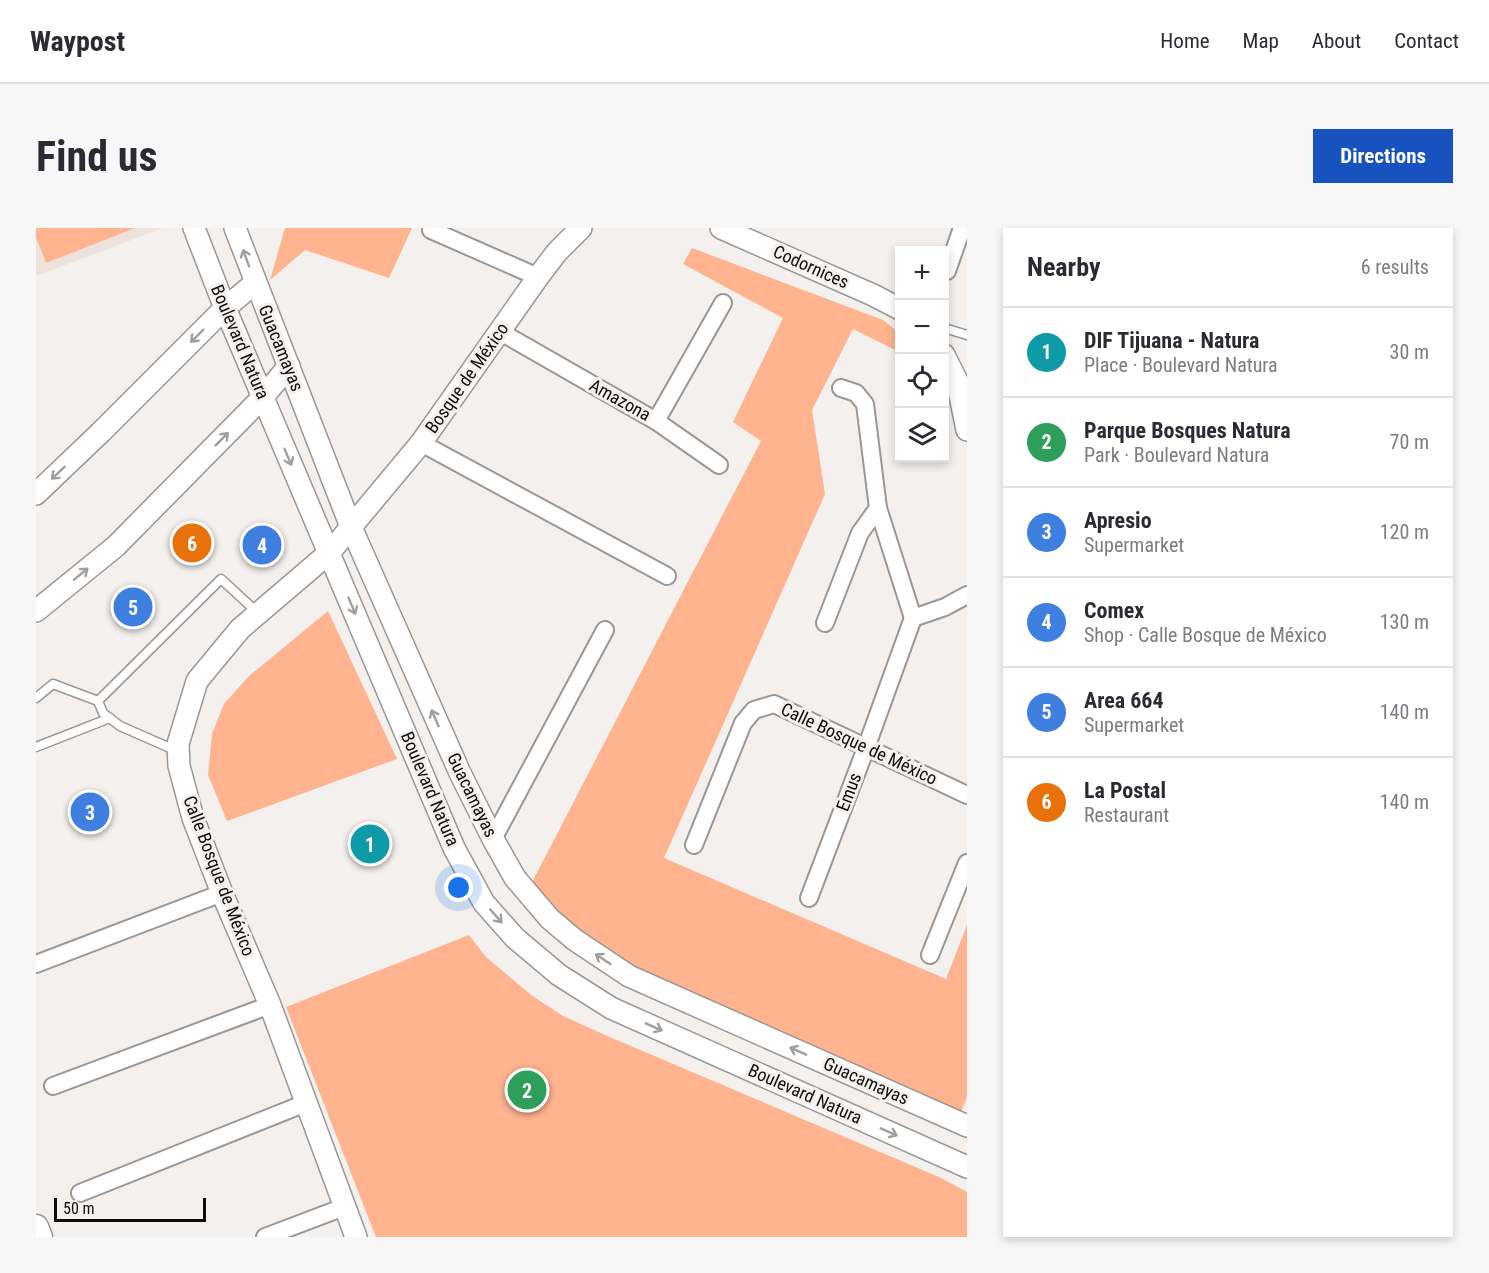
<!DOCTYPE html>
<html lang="en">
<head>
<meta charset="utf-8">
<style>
  :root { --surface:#fff; --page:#f7f7f7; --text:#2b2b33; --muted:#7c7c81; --line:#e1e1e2; --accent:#1852be }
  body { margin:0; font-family:"Roboto Condensed",sans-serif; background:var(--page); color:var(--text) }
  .controls { position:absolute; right:18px; top:18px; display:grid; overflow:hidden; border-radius:0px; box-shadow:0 3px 9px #0003 }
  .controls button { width:54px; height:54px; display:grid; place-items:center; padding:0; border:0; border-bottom:2px solid var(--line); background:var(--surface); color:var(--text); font:30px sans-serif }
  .scale { position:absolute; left:18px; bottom:15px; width:152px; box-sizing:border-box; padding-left:6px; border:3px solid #0f0e0d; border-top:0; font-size:16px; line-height:21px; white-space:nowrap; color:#0f0e0d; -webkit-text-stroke:4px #f3f0ee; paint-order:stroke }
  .you { position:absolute; left:423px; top:660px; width:21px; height:21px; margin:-15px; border:4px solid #fff; border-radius:50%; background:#1a73e8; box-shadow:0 0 0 9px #1a73e833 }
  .badge { display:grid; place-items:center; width:39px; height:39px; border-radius:50%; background:var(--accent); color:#fff; font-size:20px; font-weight:700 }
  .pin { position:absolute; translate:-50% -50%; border:3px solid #fff; box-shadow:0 2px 6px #0006 }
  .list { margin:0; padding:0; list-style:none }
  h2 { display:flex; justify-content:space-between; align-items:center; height:78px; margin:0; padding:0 24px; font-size:26px }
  h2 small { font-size:20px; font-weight:400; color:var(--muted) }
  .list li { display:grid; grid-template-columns:39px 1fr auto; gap:18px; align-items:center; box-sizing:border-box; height:90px; padding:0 24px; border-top:2px solid var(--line) }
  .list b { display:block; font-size:22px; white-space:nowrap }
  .list p { margin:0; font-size:20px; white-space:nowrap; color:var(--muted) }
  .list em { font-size:20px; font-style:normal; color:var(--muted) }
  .icon { flex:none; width:33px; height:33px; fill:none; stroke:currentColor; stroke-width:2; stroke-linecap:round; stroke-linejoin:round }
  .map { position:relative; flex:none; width:931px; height:1009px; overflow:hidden; border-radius:0px }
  header { display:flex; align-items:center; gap:36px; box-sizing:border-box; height:84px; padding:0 30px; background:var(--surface); border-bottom:2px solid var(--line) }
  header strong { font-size:28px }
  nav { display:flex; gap:33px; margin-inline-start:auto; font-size:21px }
  .intro { display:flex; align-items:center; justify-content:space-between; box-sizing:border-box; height:144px; padding:0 36px }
  h1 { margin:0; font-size:42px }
  .button { padding:15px 27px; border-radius:0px; background:var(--accent); color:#fff; font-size:21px; font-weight:700 }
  main { display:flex; gap:36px; padding:0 36px }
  aside { flex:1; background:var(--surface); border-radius:0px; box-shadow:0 3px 9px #0003 }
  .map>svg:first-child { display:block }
  .built { fill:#eee2dd }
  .green { fill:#ffb38f }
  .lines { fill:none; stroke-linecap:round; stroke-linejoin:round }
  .service-casing { stroke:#9a9795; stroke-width:11 }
  .minor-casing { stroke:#9a9795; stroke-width:20 }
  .tertiary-casing { stroke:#9a9795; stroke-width:24 }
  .secondary-casing { stroke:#9a9795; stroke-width:27 }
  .service { stroke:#fff; stroke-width:8 }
  .minor { stroke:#fff; stroke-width:16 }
  .tertiary { stroke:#fff; stroke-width:21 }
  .secondary { stroke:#fff; stroke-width:24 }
  .oneway { stroke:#9f9f9e }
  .labels { text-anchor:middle; stroke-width:6; stroke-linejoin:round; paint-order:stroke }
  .street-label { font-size:18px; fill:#0f0e0d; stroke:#f3f0ee }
</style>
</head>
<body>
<header>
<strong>Waypost</strong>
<nav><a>Home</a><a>Map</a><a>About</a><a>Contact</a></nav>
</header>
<div class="intro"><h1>Find us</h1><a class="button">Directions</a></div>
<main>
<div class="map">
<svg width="931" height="1009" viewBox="0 0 931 1009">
  <rect width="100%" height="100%" fill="#f3f0ee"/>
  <path class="built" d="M0,0H127L0,48Z"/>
  <g class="green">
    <path d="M0,0H99L10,35L0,9Z"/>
    <path d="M249,0H376L353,50L269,22L234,52Z"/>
    <path d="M656,20L847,92L863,105V124L817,101L776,182L789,266L628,630L910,751L931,697V869L921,893L539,712L494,658L725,213L697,194L747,90L647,36Z"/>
    <path d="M292,383L361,531L191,593L172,547L176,506L188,476L213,448Z"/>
    <path d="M433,707L450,729L495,767L527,788L576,810L903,949L931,964V1009H340L250,779Z"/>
  </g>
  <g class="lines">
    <g class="service-casing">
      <g id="service">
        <path d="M908,100L931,107"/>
        <path d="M0,470L17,456L62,473"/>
        <path d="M0,519L74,490"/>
        <path d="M141,523L84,498L67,485L62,473L185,351L222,385"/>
      </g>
    </g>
    <g class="minor-casing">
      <g id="minor">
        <path d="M395,2L502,49"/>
        <path d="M911,43L926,0"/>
        <path d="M463,103L620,193L683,237"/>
        <path d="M805,160L820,165L829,176L842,280L877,390"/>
        <path d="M620,193L687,75"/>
        <path d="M385,215L631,348"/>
        <path d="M877,390L909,379L931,367"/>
        <path d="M789,395L824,305L842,280"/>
        <path d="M457,611L569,402"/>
        <path d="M658,617L707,495L718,482L738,476L931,567"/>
        <path d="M773,670L830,520L877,390"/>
        <path d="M894,727L931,635"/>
        <path d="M0,736L186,665"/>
        <path d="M17,858L234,777"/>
        <path d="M44,965L270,875"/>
        <path d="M229,1009L308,979"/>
      </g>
    </g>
    <g class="tertiary-casing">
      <g id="tertiary">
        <path d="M158,0L189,80L418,620L448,675L479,710L523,747L575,780L931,939"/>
        <path d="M199,0L315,299L424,545L457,611L479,650L514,691L539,712L593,748L931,898"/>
        <path d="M685,0L837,67L864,81"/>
        <path d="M908,127L921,153L931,202"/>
        <path d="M0,266L64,205L189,80L219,55"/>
        <path d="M0,383L80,318L226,170L253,138"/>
        <path d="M320,1009L234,777L186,665L157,590L143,538L142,516L161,453L204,401L293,325L315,299L385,215L502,49L521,24L545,0"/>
      </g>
    </g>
    <g class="secondary-casing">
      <path id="secondary" d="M0,999L4,1009"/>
    </g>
    <use href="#service" class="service"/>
    <use href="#minor" class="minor"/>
    <use href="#tertiary" class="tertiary"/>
    <use href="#secondary" class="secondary"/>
  </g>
  <defs><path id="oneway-shaft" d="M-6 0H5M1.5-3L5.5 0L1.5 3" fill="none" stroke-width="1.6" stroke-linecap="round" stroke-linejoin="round" transform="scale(1.5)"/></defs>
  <g class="oneway">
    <use href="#oneway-shaft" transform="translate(210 30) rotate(-110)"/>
    <use href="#oneway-shaft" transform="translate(161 108) rotate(135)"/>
    <use href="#oneway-shaft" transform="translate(186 211) rotate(-45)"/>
    <use href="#oneway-shaft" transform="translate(252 229) rotate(67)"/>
    <use href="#oneway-shaft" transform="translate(22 245) rotate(137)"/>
    <use href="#oneway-shaft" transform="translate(45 346) rotate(-39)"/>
    <use href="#oneway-shaft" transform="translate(316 378) rotate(67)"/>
    <use href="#oneway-shaft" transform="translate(399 490) rotate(-114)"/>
    <use href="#oneway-shaft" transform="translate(460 688) rotate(49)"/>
    <use href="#oneway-shaft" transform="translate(567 731) rotate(-147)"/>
    <use href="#oneway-shaft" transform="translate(618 799) rotate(24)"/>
    <use href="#oneway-shaft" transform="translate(762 823) rotate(-156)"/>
    <use href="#oneway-shaft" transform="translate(853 904) rotate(24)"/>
  </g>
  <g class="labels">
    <g class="street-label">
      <text transform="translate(775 39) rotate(24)" y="6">Codornices</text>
      <text transform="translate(204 114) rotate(67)" y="6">Boulevard Natura</text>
      <text transform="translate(245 120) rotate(68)" y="6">Guacamayas</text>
      <text transform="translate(431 150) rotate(-55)" y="6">Bosque de México</text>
      <text transform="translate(584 172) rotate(29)" y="6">Amazona</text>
      <text transform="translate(823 516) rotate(25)" y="6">Calle Bosque de México</text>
      <text transform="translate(394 561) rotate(67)" y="6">Boulevard Natura</text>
      <text transform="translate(813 564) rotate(-69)" y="6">Emus</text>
      <text transform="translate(436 567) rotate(64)" y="6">Guacamayas</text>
      <text transform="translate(183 648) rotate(69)" y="6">Calle Bosque de México</text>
      <text transform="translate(830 853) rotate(24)" y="6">Guacamayas</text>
      <text transform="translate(769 866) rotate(24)" y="6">Boulevard Natura</text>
    </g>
  </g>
</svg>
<div class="controls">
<button>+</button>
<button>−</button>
<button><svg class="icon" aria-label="locate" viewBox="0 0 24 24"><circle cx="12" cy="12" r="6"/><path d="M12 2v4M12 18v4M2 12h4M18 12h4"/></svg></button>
<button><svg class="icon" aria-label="layers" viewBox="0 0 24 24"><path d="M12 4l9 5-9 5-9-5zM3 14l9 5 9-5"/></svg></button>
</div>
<div class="scale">50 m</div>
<div class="you"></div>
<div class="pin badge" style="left:334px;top:616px;background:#0f9aa8">1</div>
<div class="pin badge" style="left:491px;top:862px;background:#2e9e5b">2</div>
<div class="pin badge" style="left:54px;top:584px;background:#3f7fe0">3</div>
<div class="pin badge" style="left:226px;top:317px;background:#3f7fe0">4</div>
<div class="pin badge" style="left:97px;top:379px;background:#3f7fe0">5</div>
<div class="pin badge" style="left:156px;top:315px;background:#e8710a">6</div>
</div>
<aside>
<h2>Nearby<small>6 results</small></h2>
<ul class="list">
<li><span class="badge" style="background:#0f9aa8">1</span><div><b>DIF Tijuana - Natura</b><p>Place · Boulevard Natura</p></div><em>30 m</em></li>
<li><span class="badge" style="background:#2e9e5b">2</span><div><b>Parque Bosques Natura</b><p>Park · Boulevard Natura</p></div><em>70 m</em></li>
<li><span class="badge" style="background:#3f7fe0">3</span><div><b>Apresio</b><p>Supermarket</p></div><em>120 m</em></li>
<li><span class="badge" style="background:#3f7fe0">4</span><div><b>Comex</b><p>Shop · Calle Bosque de México</p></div><em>130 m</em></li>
<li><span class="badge" style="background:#3f7fe0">5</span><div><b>Area 664</b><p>Supermarket</p></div><em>140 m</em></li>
<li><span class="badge" style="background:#e8710a">6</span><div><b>La Postal</b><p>Restaurant</p></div><em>140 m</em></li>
</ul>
</aside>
</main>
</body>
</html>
